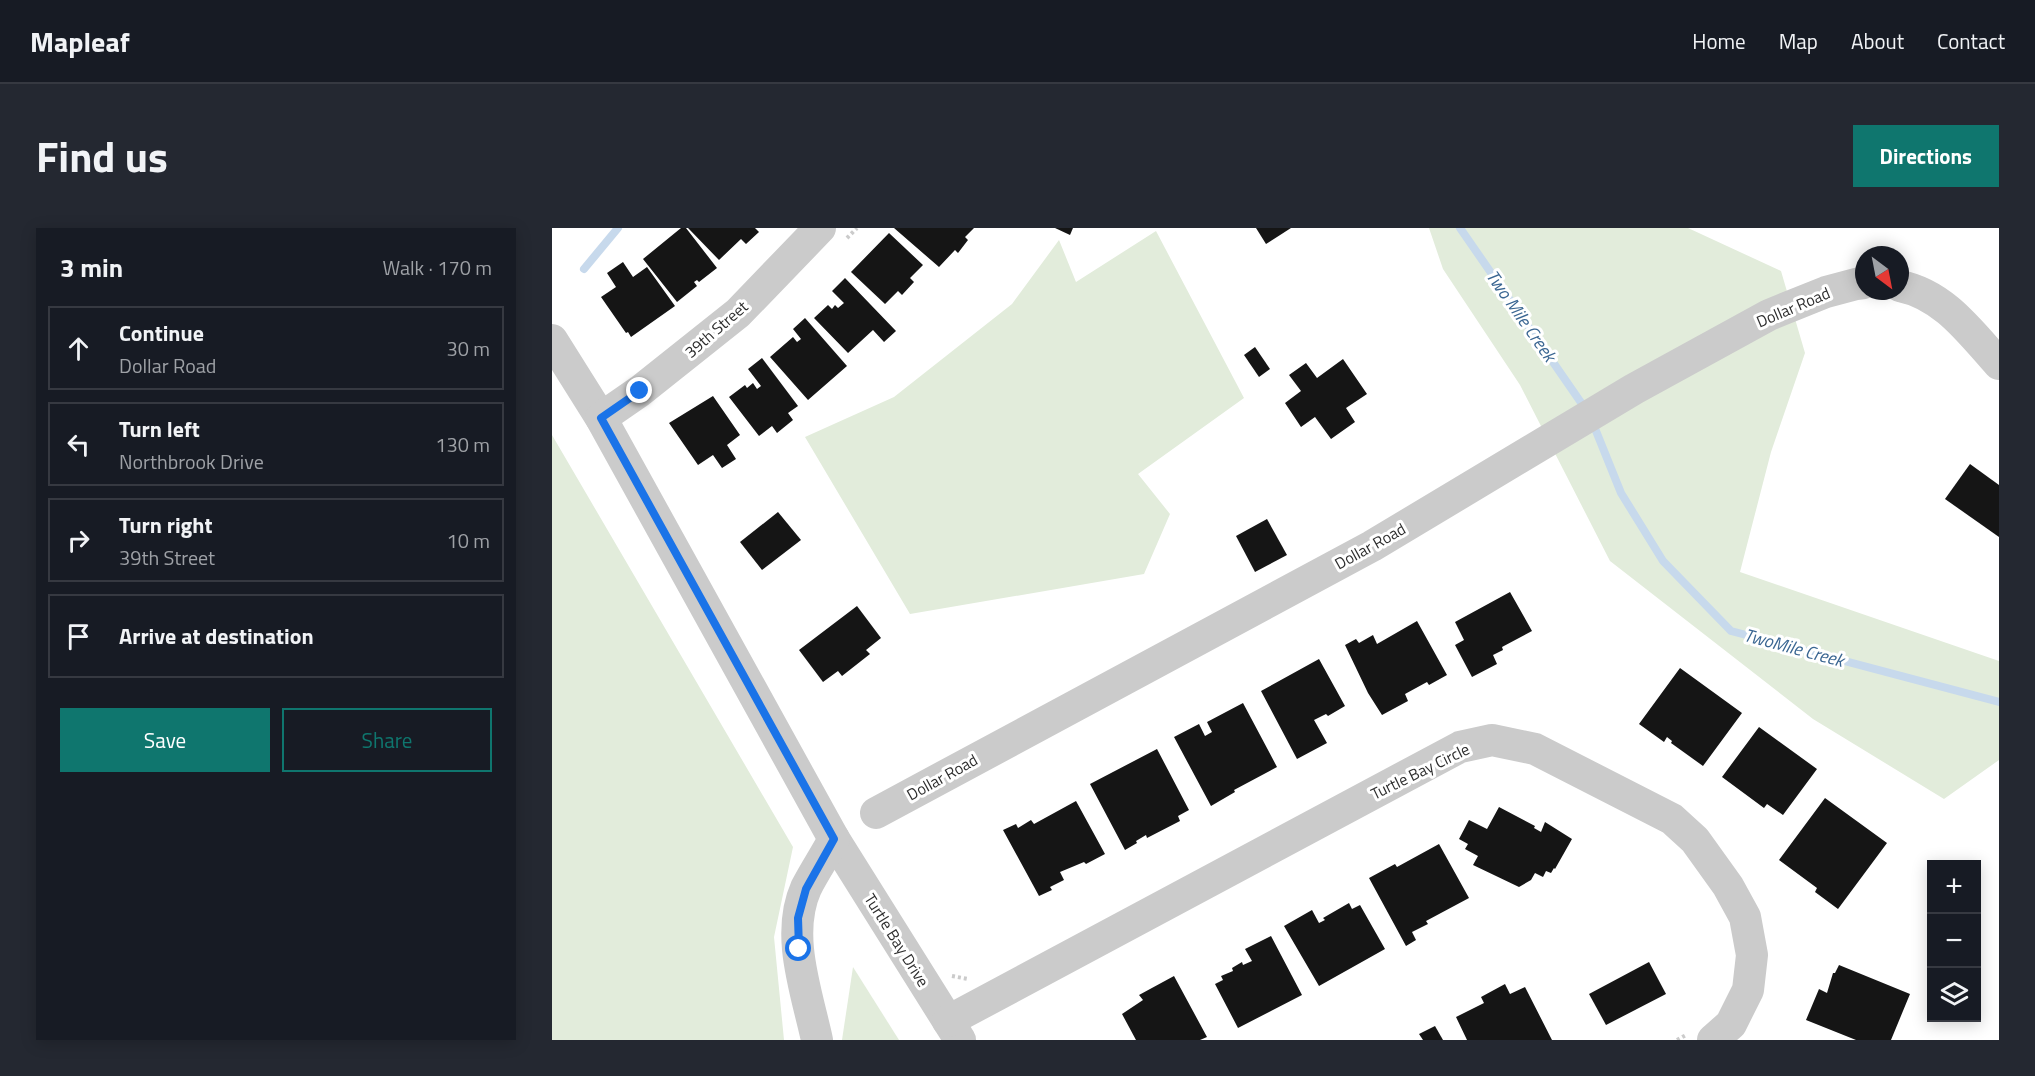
<!DOCTYPE html>
<html lang="en">
<head>
<meta charset="utf-8">
<style>
  :root { --surface:#171b24; --page:#242831; --text:#f1f3f6; --muted:#9ea1a6; --line:#363941; --accent:#0f766e }
  body { margin:0; font-family:"Titillium Web",sans-serif; background:var(--page); color:var(--text) }
  .controls { position:absolute; right:18px; bottom:18px; display:grid; overflow:hidden; border-radius:0px; box-shadow:0 3px 15px #0003 }
  .controls button { width:54px; height:54px; display:grid; place-items:center; padding:0; border:0; border-bottom:2px solid var(--line); background:var(--surface); color:var(--text); font:30px sans-serif }
  .compass { position:absolute; left:1303px; top:18px; width:54px; height:54px; border-radius:50%; background:var(--surface); box-shadow:0 3px 15px #0003; rotate:148deg }
  .stop { position:absolute; width:18px; height:18px; margin:-14px; border:4px solid #1a73e8; border-radius:50%; background:#fff }
  .stop.end { background:#1a73e8; border-color:#fff; box-shadow:0 2px 6px #0008 }
  .list { margin:0; padding:0; list-style:none }
  h2 { display:flex; justify-content:space-between; align-items:center; height:78px; margin:0; padding:0 24px; font-size:26px }
  h2 small { font-size:20px; font-weight:400; color:var(--muted) }
  .list li { display:grid; grid-template-columns:39px 1fr auto; gap:18px; align-items:center; box-sizing:border-box; height:84px; margin:0 12px 12px; padding:0 12px; border:2px solid var(--line); border-radius:0px }
  .list b { display:block; font-size:22px; white-space:nowrap }
  .list p { margin:0; font-size:20px; white-space:nowrap; color:var(--muted) }
  .list em { font-size:20px; font-style:normal; color:var(--muted) }
  .actions { display:flex; gap:12px; padding:18px 24px }
  .actions a { flex:1; padding:14px 0; border:2px solid var(--accent); border-radius:0px; text-align:center; font-size:21px; color:var(--accent) }
  .actions .main { background:var(--accent); color:#fff }
  .icon { flex:none; width:33px; height:33px; fill:none; stroke:currentColor; stroke-width:2; stroke-linecap:round; stroke-linejoin:round }
  .map { position:relative; flex:none; width:1447px; height:812px; overflow:hidden; border-radius:0px }
  header { display:flex; align-items:center; gap:36px; box-sizing:border-box; height:84px; padding:0 30px; background:var(--surface); border-bottom:2px solid var(--line) }
  header strong { font-size:28px }
  nav { display:flex; gap:33px; margin-inline-start:auto; font-size:21px }
  .intro { display:flex; align-items:center; justify-content:space-between; box-sizing:border-box; height:144px; padding:0 36px }
  h1 { margin:0; font-size:42px }
  .button { padding:15px 27px; border-radius:0px; background:var(--accent); color:#fff; font-size:21px; font-weight:700 }
  main { display:flex; gap:36px; padding:0 36px }
  aside { flex:1; background:var(--surface); border-radius:0px; box-shadow:0 3px 15px #0003 }
  .map>svg:first-child { display:block }
  .green { fill:#e2ecdb }
  .lines { fill:none; stroke-linecap:round; stroke-linejoin:round }
  .stream { stroke:#c7d9ec; stroke-width:8 }
  .building { fill:#151515 }
  .path { stroke:#cbcbcb; stroke-width:4; stroke-dasharray:3 3; stroke-linecap:butt }
  .minor { stroke:#cbcbcb; stroke-width:32 }
  .route { stroke:#1a73e8; stroke-width:8 }
  .labels { text-anchor:middle; stroke-width:6; stroke-linejoin:round; paint-order:stroke }
  .street-label { font-size:16px; fill:#2e2e2e; stroke:#fff }
  .water-label { font-size:18px; font-style:italic; fill:#3a6692; stroke:#fff }
</style>
</head>
<body>
<header>
<strong>Mapleaf</strong>
<nav><a>Home</a><a>Map</a><a>About</a><a>Contact</a></nav>
</header>
<div class="intro"><h1>Find us</h1><a class="button">Directions</a></div>
<main>
<aside>
<h2>3 min<small>Walk · 170 m</small></h2>
<ul class="list">
<li><svg class="icon" aria-label="ahead" viewBox="0 0 24 24"><path d="M12 20V5M6 11l6-6 6 6"/></svg><div><b>Continue</b><p>Dollar Road</p></div><em>30 m</em></li>
<li><svg class="icon" aria-label="left" viewBox="0 0 24 24"><path d="M17 20v-9H6M10 6l-5 5 5 5"/></svg><div><b>Turn left</b><p>Northbrook Drive</p></div><em>130 m</em></li>
<li><svg class="icon" aria-label="right" viewBox="0 0 24 24"><path d="M7 20v-9h11M14 6l5 5-5 5"/></svg><div><b>Turn right</b><p>39th Street</p></div><em>10 m</em></li>
<li><svg class="icon" aria-label="arrive" viewBox="0 0 24 24"><path d="M6 21V4h12l-3 4 3 4H6"/></svg><div><b>Arrive at destination</b></div></li>
</ul>
<div class="actions"><a class="main">Save</a><a>Share</a></div>
</aside>
<div class="map">
<svg width="1447" height="812" viewBox="0 0 1447 812">
  <rect width="100%" height="100%" fill="#fff"/>
  <g class="green">
    <path d="M877,0H1136L1229,43L1253,125L1219,224L1188,344L1447,433V532L1392,571L1261,491L1058,333L968,157L891,41Z"/>
    <path d="M604,3L692,170L586,246L618,286L592,346L358,386L253,209L342,169L460,76L507,12L524,54Z"/>
    <path d="M0,207L241,619L222,709L232,812H0Z"/>
    <path d="M301,739L347,812H290Z"/>
  </g>
  <g class="lines">
    <g class="stream">
      <path d="M908,0L1030,176"/>
      <path d="M32,41L66,0"/>
      <path d="M1040,193L1069,265L1111,333L1179,403L1447,474"/>
    </g>
  </g>
  <g class="building">
    <path d="M129,0H134L165,40L147,54L145,52L142,54L145,58L125,74L91,31Z"/>
    <path d="M136,0H203L207,4L194,16L189,11L167,32Z"/>
    <path d="M342,0H422L413,9L416,12L406,25L403,22L387,39Z"/>
    <path d="M503,0H521L518,7Z"/>
    <path d="M704,0H739L714,16Z"/>
    <path d="M337,5L371,37L358,50L362,54L350,67L346,63L333,76L299,44Z"/>
    <path d="M71,34L81,49L95,39L123,78L79,109L76,104L74,105L49,69L64,59L55,45Z"/>
    <path d="M293,50L344,103L332,114L321,102L296,125L262,90L276,77L280,81L283,77L286,80L292,75L280,63Z"/>
    <path d="M253,90L295,138L256,172L218,129L241,109L245,114L249,111L241,101Z"/>
    <path d="M703,119L718,141L707,149L692,127Z"/>
    <path d="M210,130L246,178L236,185L241,192L225,205L220,198L207,208L177,169L193,157L195,160L201,155L205,161L209,158L196,141Z"/>
    <path d="M791,131L815,166L794,180L803,194L779,211L763,189L749,199L733,175L749,163L737,147L754,135L765,150Z"/>
    <path d="M161,168L188,207L175,217L184,231L170,240L161,227L146,237L117,195Z"/>
    <path d="M1418,236L1447,257V309L1393,271Z"/>
    <path d="M226,284L249,312L210,342L188,314Z"/>
    <path d="M715,291L735,327L703,344L684,308Z"/>
    <path d="M958,364L980,403L950,419L951,422L941,427L945,436L920,449L903,417L912,412L903,394Z"/>
    <path d="M305,378L329,410L314,422L318,426L290,448L286,443L271,454L247,422Z"/>
    <path d="M865,393L895,447L877,457L875,454L853,466L856,473L830,487L816,465L793,417L804,411L807,415L821,407L825,416Z"/>
    <path d="M767,431L793,478L776,488L774,486L762,492L775,515L745,531L709,463Z"/>
    <path d="M1128,440L1190,485L1151,538L1119,515L1120,513L1115,509L1112,514L1087,496Z"/>
    <path d="M691,475L725,539L682,562L683,564L659,578L622,509L647,496L653,508L660,504L655,494Z"/>
    <path d="M1207,499L1265,541L1231,587L1215,576L1212,580L1170,549Z"/>
    <path d="M605,521L637,582L626,588L628,593L595,610L594,607L584,613L585,615L573,622L538,556Z"/>
    <path d="M1273,570L1335,615L1286,681L1263,664L1265,660L1227,632Z"/>
    <path d="M524,573L553,626L534,636L532,634L508,644L512,652L498,659L500,662L487,668L451,602L464,596L466,600L479,592L482,596Z"/>
    <path d="M947,579L983,598L982,600L989,604L993,594L1020,611L1003,641L1002,640L999,645L994,643L991,649L983,645L979,652L967,659L921,637L926,628L913,621L916,616L907,611L917,592L935,601Z"/>
    <path d="M887,616L917,670L874,693L876,696L860,704L864,712L854,718L817,650L843,636L845,639Z"/>
    <path d="M797,675L800,681L808,677L833,721L767,758L732,698L760,682L767,695L773,692L771,690Z"/>
    <path d="M719,708L750,767L686,800L663,756L671,752L669,748L681,743L680,740L690,734L691,737L700,733L693,721Z"/>
    <path d="M1097,734L1114,766L1054,797L1037,766Z"/>
    <path d="M1287,737L1358,766L1339,812H1304L1254,792L1267,761L1275,765L1281,745H1283Z"/>
    <path d="M622,748L655,809L648,812H584L570,786L591,772L587,767Z"/>
    <path d="M953,756L958,766L973,759L1000,812H915L904,789L932,775L929,769Z"/>
    <path d="M883,798L891,812H871L867,806Z"/>
  </g>
  <g class="lines">
    <g class="path">
      <path d="M295,10L305,0"/>
      <path d="M400,748L416,751"/>
      <path d="M1125,812L1134,807"/>
    </g>
    <g class="minor">
      <path d="M1348,58C1392,67 1418,104 1447,136"/>
      <path d="M0,112L49,190L282,611L408,812"/>
      <path d="M49,190L88,163L186,85L268,0"/>
      <path d="M324,585L820,318L1082,161L1217,87L1274,64L1304,56L1312,55"/>
      <path d="M396,793L908,519L940,512L983,521L1120,591L1143,612L1176,658L1193,689L1200,727L1196,762L1179,796L1161,812"/>
      <path d="M265,812C255,765 233,707 254,660C262,644 273,628 282,611"/>
    </g>
  </g>
  <g class="lines">
    <path class="route" d="M88,163L49,190L282,611L254,661L246,690L247,721"/>
  </g>
  <g class="labels">
    <g class="street-label">
      <text transform="translate(1241 79) rotate(-23)" y="6">Dollar Road</text>
      <text transform="translate(164 101) rotate(-41)" y="6">39th Street</text>
      <text transform="translate(818 318) rotate(-29)" y="6">Dollar Road</text>
      <text transform="translate(868 543) rotate(-26)" y="6">Turtle Bay Circle</text>
      <text transform="translate(390 549) rotate(-29)" y="6">Dollar Road</text>
      <text transform="translate(345 712) rotate(58)" y="6">Turtle Bay Drive</text>
    </g>
    <g class="water-label">
      <text transform="translate(969 88) rotate(55)" y="6">Two Mile Creek</text>
      <text transform="translate(1242 420) rotate(15)" y="6">TwoMile Creek</text>
    </g>
  </g>
</svg>
<div class="controls">
<button>+</button>
<button>−</button>
<button><svg class="icon" aria-label="layers" viewBox="0 0 24 24"><path d="M12 4l9 5-9 5-9-5zM3 14l9 5 9-5"/></svg></button>
</div>
<svg class="compass" viewBox="-18 -18 36 36"><path d="M0-13l5 13h-10z" fill="#e53935"/><path d="M0 13l5-13h-10z" fill="#9ea1a6"/></svg>
<div class="stop" style="left:247px;top:721px"></div>
<div class="stop end" style="left:88px;top:163px"></div>
</div>
</main>
</body>
</html>
